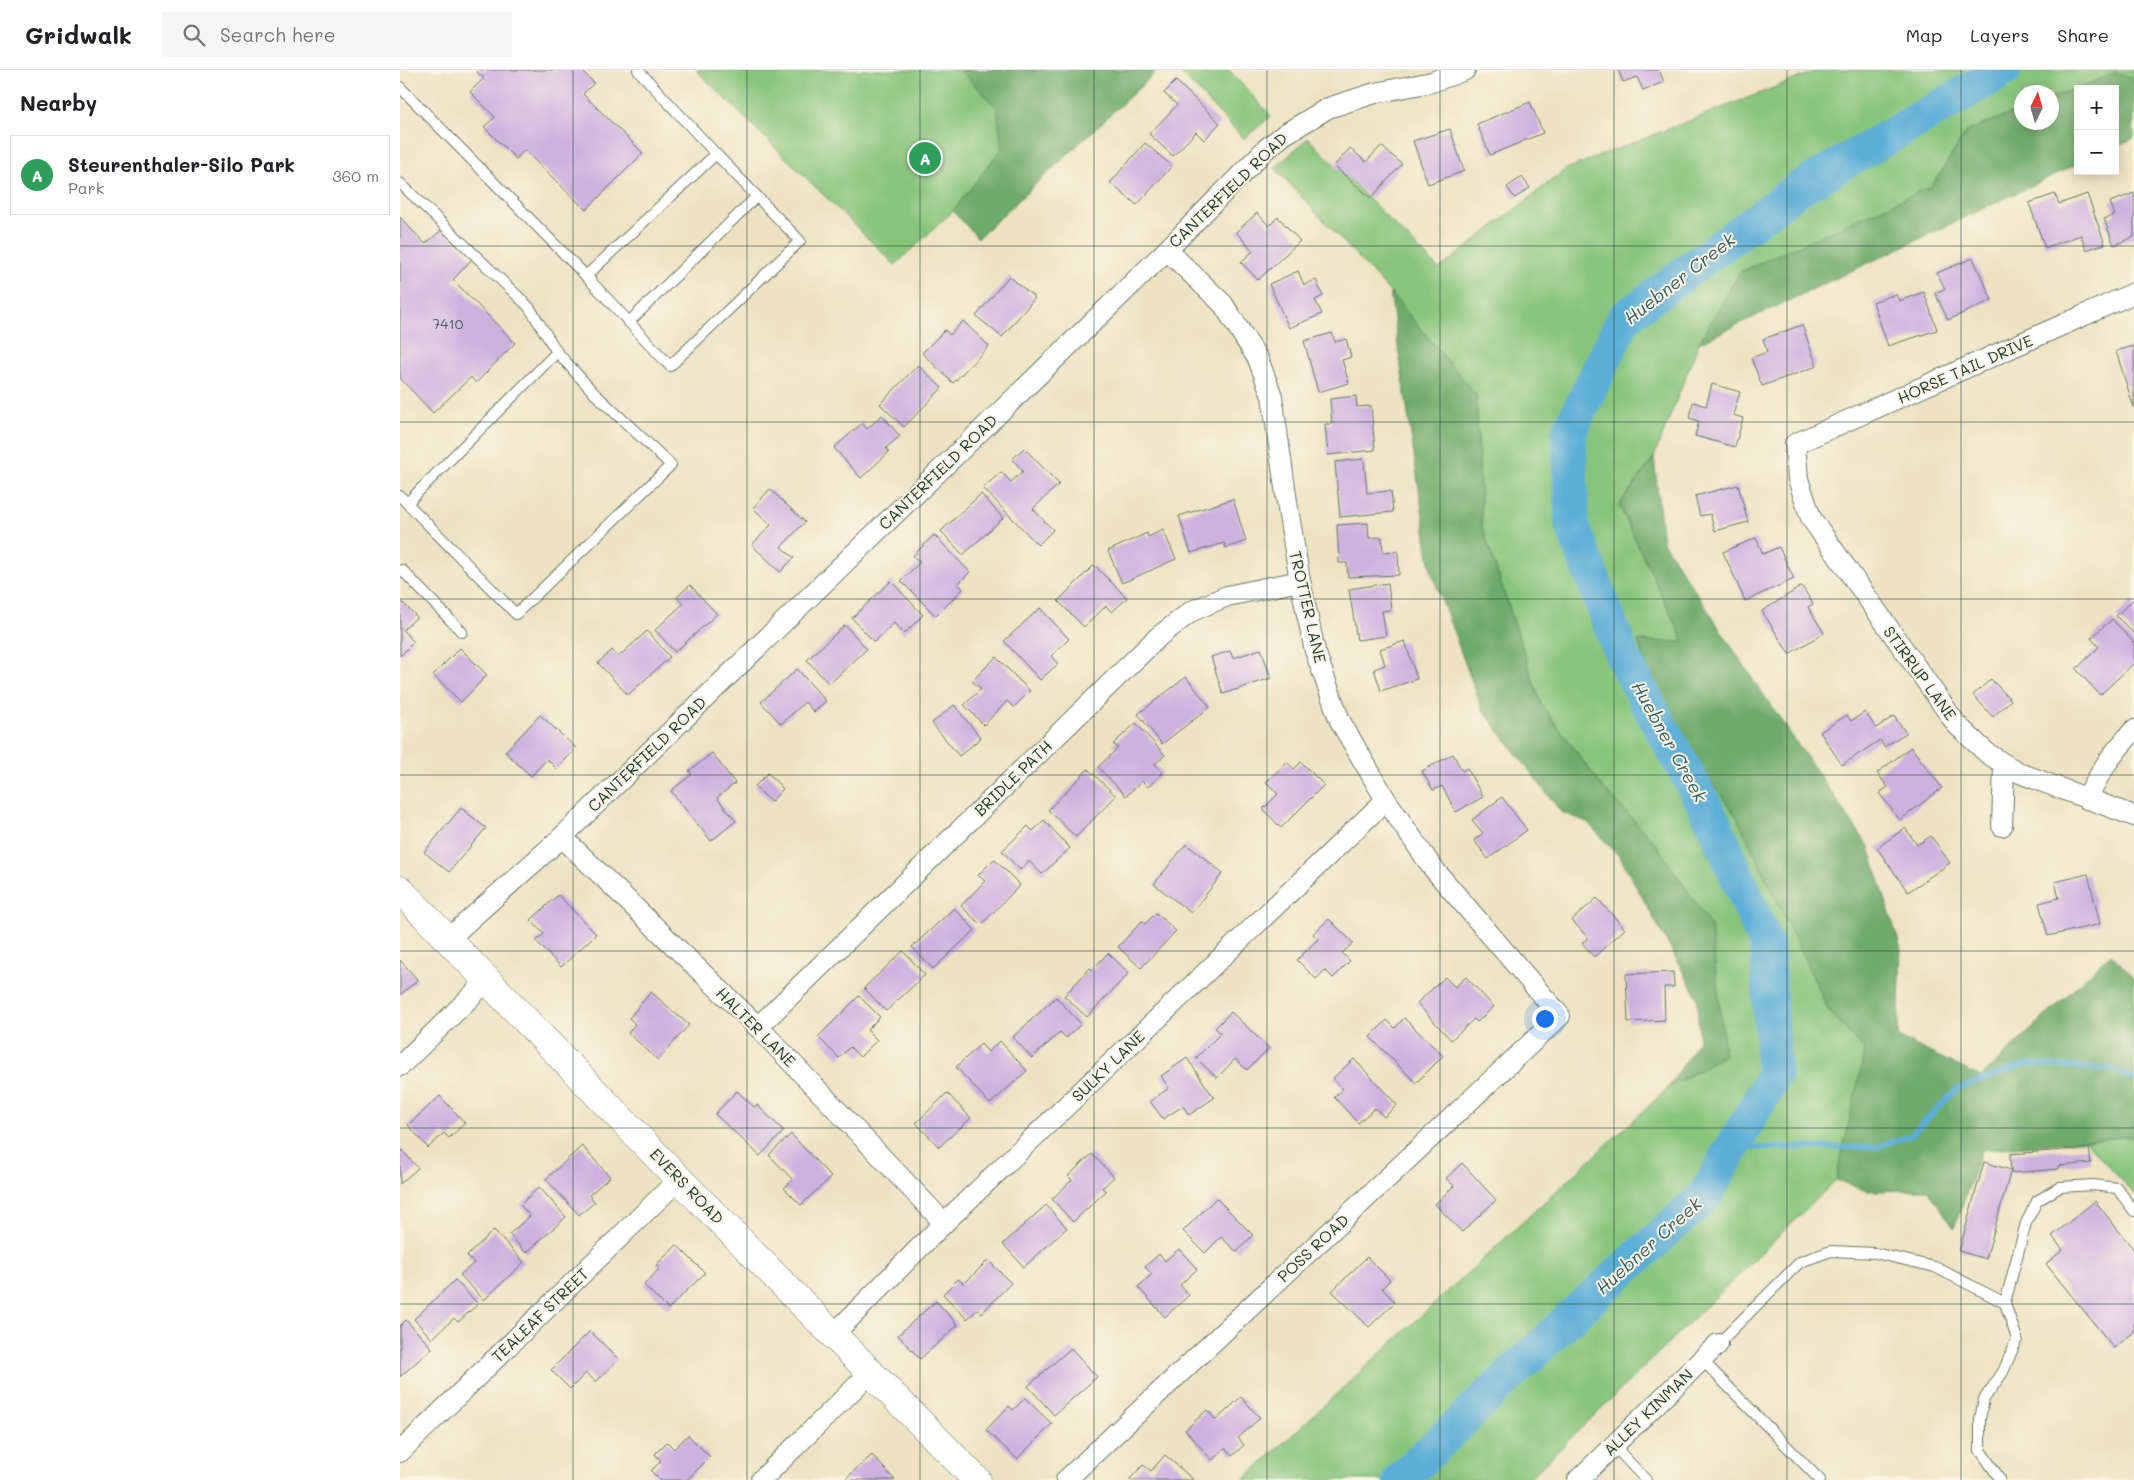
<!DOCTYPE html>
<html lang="en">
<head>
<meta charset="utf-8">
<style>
  :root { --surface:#fff; --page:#f6f6f6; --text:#202124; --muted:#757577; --line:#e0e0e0; --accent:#b5179e }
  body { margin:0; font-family:Mali,sans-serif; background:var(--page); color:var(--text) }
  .controls { position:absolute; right:15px; top:15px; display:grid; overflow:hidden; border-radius:0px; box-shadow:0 2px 12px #0003 }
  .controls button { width:45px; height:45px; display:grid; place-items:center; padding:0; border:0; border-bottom:1px solid var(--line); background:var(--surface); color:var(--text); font:25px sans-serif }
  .compass { position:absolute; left:1614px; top:15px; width:45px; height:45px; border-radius:50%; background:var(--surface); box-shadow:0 2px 12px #0003; rotate:5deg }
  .you { position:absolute; left:1144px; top:948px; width:18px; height:18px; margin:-12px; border:4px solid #fff; border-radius:50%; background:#1a73e8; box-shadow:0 0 0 8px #1a73e833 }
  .badge { display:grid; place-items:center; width:32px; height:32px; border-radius:50%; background:var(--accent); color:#fff; font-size:16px; font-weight:700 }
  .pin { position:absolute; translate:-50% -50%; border:2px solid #fff; box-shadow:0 1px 5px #0006 }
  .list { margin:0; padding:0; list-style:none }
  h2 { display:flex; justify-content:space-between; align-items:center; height:65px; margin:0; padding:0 20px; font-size:21px }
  h2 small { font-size:16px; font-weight:400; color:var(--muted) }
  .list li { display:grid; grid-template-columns:32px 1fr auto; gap:15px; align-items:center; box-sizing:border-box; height:80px; margin:0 10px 10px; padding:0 10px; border:1px solid var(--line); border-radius:0px }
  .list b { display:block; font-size:19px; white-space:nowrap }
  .list p { margin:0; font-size:16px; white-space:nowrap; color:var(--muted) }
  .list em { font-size:16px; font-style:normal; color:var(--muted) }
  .icon { flex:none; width:28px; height:28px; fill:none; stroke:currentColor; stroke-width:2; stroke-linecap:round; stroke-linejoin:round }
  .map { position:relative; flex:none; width:1734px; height:1410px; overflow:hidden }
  header { display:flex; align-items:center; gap:30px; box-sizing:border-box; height:70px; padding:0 25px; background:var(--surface); border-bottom:1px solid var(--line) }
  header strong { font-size:24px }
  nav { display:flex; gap:28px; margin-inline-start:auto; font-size:18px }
  .search { width:350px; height:45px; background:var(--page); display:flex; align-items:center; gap:12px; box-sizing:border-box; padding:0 18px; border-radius:0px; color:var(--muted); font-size:19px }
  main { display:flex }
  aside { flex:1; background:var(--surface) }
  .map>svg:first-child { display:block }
  .green { fill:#88c57b; stroke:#548158 }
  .forest { fill:#6eaa6b; stroke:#467450 }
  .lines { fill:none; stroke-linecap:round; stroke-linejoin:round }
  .stream { stroke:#5caed7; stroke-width:5.5 }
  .river { stroke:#5caed7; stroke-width:35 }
  .building { fill:#cdb2e0 }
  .lane-casing { stroke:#677766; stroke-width:12 }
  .street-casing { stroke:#677766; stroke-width:22 }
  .secondary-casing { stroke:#677766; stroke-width:29 }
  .lane { stroke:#fff; stroke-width:10 }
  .street { stroke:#fff; stroke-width:20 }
  .secondary { stroke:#fff; stroke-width:28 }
  .grid { fill:none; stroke:#1f3d34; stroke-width:1; stroke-opacity:0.55 }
  .labels { text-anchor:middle; stroke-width:4; stroke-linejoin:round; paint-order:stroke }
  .number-label { font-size:14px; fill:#4a5a5f }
  .street-label { font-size:16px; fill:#1f3d34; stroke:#fcf5e5 }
  .water-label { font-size:18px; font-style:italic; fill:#315f65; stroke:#fcf5e5 }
</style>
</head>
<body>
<header>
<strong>Gridwalk</strong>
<div class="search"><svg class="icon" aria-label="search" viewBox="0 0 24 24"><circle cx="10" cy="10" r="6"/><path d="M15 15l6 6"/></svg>Search here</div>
<nav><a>Map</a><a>Layers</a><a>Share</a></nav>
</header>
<main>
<aside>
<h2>Nearby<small></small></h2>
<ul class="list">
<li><span class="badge" style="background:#2e9e5b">A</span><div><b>Steurenthaler-Silo Park</b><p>Park</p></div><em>360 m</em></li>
</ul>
</aside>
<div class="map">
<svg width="1734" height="1410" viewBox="0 0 1734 1410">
  <rect width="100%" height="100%" fill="#fcf5e5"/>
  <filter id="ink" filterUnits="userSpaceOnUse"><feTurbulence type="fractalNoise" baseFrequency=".02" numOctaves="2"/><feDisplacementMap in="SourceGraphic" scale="10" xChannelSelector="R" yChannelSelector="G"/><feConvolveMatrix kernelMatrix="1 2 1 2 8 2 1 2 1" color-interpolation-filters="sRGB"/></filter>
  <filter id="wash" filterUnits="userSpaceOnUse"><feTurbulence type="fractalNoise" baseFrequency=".0096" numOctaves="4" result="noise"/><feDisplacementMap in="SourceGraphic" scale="20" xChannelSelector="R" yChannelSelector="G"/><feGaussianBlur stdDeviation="1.12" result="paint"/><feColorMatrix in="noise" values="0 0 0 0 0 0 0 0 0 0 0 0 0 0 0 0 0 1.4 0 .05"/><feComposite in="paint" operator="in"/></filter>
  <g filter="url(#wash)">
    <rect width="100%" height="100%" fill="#ede3c2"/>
    <g class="green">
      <path d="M296,0H758L578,168L553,141L495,195Z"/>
      <path d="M778,0H829L871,46L844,69Z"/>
      <path d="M1419,0H1734V9L1716,3L1652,28V22H1622L1621,40L1567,61L1532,116L1340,202L1299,273L1254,387L1219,435L1284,572L1238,571L1267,652L1337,747L1429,941L1465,980L1440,1106L1128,1410H843L1268,1018L1325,984L1257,775L1204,719L1141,634L1082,456L1076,325L990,222L875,98L908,68L1039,199L1166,99Z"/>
      <path d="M1734,1066V1124L1685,1071Z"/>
    </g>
    <g class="forest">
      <path d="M560,0H758L578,168L553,141L602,78L597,38Z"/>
      <path d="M1716,3L1734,9V68L1715,77V19H1678V94L1299,273L1340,202L1532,116L1567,61L1621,40L1622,52H1652V28Z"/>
      <path d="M990,222L1076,325L1082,456L1141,634L1204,719L1257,775L1311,856L1325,985L1268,1018L1299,970L1297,927L1220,787L1187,752L1161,742L1082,639L1031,501Z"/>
      <path d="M1254,387L1263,472L1354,611L1469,777L1501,879L1498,967L1581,1007L1711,884L1734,908V1066L1582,1080L1554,1158L1528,1120L1467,1121L1436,1110L1465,980L1429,941L1337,747L1267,652L1238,571L1284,572L1219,435Z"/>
    </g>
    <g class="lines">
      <path class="stream" d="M1332,1078L1477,1077L1511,1065L1557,1019L1626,994L1711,999L1734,1009"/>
      <path class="river" d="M1000,1410L1175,1243L1304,1127L1374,1005L1367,876L1315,755L1223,588L1172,455L1169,362L1224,248L1398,119L1604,0"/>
    </g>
    <g id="blocks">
      <g class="building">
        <path d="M79,0H181L194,13L183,24L243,83L186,140L124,80L116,89L84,57L95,47L70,22L84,8L77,2Z"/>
        <path d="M1218,0H1259L1264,12L1243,20L1237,7L1223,12Z"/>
        <path d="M776,11L820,53L804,70L796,62L773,86L749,64L777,35L764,23Z"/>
        <path d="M1130,32L1143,63L1090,85L1077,54Z"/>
        <path d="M1050,59L1064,101L1028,114L1013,71Z"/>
        <path d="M745,73L772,96L737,135L710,113Z"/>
        <path d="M981,76L1002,94L971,128L934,96L950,78L966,92Z"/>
        <path d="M1122,107L1130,118L1115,128L1107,117Z"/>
        <path d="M1734,123V167L1714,175L1704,149L1715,145L1710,132Z"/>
        <path d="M1655,124L1659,134L1687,124L1705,174L1686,180L1681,165L1645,178L1629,133Z"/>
        <path d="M857,143L869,156L878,147L900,171L858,210L841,192L853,181L836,162Z"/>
        <path d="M0,147L25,174L43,159L72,189L53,210L115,273L76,313L71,307L33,343L0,308Z"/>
        <path d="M1573,188L1592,230L1548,250L1535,223L1545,219L1537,203Z"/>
        <path d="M898,201L904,215L916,210L923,226L915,230L922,244L889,258L869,214Z"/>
        <path d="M609,206L635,228L602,267L576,246Z"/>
        <path d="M1524,222L1537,260L1488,276L1473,232L1496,224L1499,231Z"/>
        <path d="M563,251L589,276L553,313L522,283L545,260L550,265Z"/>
        <path d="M1402,255L1417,296L1362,316L1351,288L1367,282L1363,269Z"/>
        <path d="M932,263L935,272L946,269L951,287L942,290L949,313L918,322L904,271Z"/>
        <path d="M1734,276V338L1716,281Z"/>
        <path d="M518,295L542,318L504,357L480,334Z"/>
        <path d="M1312,314L1340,322L1333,345L1343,348L1335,377L1295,366L1299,351L1289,348L1293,332L1306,336Z"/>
        <path d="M956,326L957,337L971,336L975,380L928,385L925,354H932L930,329Z"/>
        <path d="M482,345L500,366L486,378L489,382L461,408L434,378L462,353L467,359Z"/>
        <path d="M624,378L659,414L633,439L653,460L638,475L583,418L601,402L611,412L623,401L612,389Z"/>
        <path d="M964,389L967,423L991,421L993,442L940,447L935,392Z"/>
        <path d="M1338,415L1348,452L1315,461L1310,444L1300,446L1295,426Z"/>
        <path d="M370,419L405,452L381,477L394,488L380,502L352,475L371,455L353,438Z"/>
        <path d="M581,424L603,448L563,485L541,461Z"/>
        <path d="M833,429L846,471L826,478L824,473L791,483L779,446Z"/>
        <path d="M968,453L969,468L982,467L983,482L998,481L999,505L948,507L947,493H939L937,455Z"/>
        <path d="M763,460L776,489L722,513L708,481L747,463L748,467Z"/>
        <path d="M534,465L570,502L558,514L563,519L536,546L501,511L520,492L513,486Z"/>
        <path d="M1356,468L1363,484L1379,477L1394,509L1345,531L1323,482Z"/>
        <path d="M694,495L727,528L712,542L706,536L684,557L658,531Z"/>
        <path d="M491,511L523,545L504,564L494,553L474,572L452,548Z"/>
        <path d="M988,513L991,540L982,541L986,566L957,570L949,519Z"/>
        <path d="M290,515L317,544L275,582L255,560L283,534L277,527Z"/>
        <path d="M1402,516L1413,534L1408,537L1424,563L1389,584L1362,541Z"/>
        <path d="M1734,529V564L1716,546Z"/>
        <path d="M0,530L17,547L3,560L14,572L0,586Z"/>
        <path d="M640,538L669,569L651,586L658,594L640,610L604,571Z"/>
        <path d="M1712,549L1734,573V593L1700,625L1676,599L1699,577L1691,568Z"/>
        <path d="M445,555L467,579L429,614L407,590Z"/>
        <path d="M247,561L270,587L228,625L198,593L212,580L218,587Z"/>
        <path d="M1005,571L1017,609L981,621L974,599L985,595L980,579Z"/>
        <path d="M60,578L87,605L61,632L33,605Z"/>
        <path d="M861,579L871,608L823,624L811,587L830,581L833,588Z"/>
        <path d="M596,587L630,621L614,637L607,631L584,655L564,635L581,619L572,611Z"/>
        <path d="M397,599L426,631L414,642L405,632L381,654L361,632Z"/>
        <path d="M786,607L810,637L762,674L738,644Z"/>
        <path d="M1591,609L1611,630L1593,647L1573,625Z"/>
        <path d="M554,635L581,668L559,686L532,653Z"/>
        <path d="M1465,642L1476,658L1494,646L1506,663L1484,677L1480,670L1442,695L1420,662L1447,645L1451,651Z"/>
        <path d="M140,645L176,678L157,699L147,689L131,706L105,682Z"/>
        <path d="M736,653L765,685L755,694L763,703L748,717L742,711L726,726L698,697L718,678L713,674Z"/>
        <path d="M1511,677L1542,718L1500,750L1479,723L1488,717L1477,703Z"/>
        <path d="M312,683L335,713L317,728L336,751L311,771L271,721L292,704L289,701Z"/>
        <path d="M1053,684L1062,701L1067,698L1083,727L1056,742L1042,716L1033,720L1022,701Z"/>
        <path d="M887,692L894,699L901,692L924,715L881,758L863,739L878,724L866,712Z"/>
        <path d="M688,699L716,726L676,767L648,740Z"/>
        <path d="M368,703L383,719L371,732L355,716Z"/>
        <path d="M1102,727L1127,760L1088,789L1074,770L1083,763L1072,750Z"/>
        <path d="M61,738L86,758L49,802L24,782Z"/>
        <path d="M644,750L670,778L642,804L629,791L620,800L602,781L628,756L633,761Z"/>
        <path d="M1505,758L1517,775L1531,766L1550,793L1508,822L1477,778Z"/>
        <path d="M786,774L823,803L791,843L754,814Z"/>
        <path d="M594,789L620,815L581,855L561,836L585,811L578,805Z"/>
        <path d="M1688,804L1700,854L1648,866L1639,833L1659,828L1655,812Z"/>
        <path d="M158,825L196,864L161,897L136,871L144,864L131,850Z"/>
        <path d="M1197,828L1225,859L1194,887L1182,873L1188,868L1172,850Z"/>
        <path d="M554,838L575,860L533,899L512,877Z"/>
        <path d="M756,843L776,861L741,898L718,877L742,851L745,854Z"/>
        <path d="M929,849L953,873L942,883L950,891L933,908L925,900L916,909L897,890L918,869L913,864Z"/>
        <path d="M503,881L525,905L486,941L464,918Z"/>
        <path d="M708,883L729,903L687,947L664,926L690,898L692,900Z"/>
        <path d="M0,890L18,910L0,925Z"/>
        <path d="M1273,902L1274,917H1264L1265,950L1228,952L1226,904Z"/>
        <path d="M1045,907L1055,917L1066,907L1094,937L1077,952L1074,949L1051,970L1017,933Z"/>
        <path d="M251,922L289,955L258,990L228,963L235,954L229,948Z"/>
        <path d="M459,926L480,947L467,960L477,970L460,987L450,977L439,988L418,967Z"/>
        <path d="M656,927L681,954L666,968L660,962L632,988L613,967Z"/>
        <path d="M831,942L869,978L847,1000L835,989L817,1008L796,988L821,963L815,958Z"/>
        <path d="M1004,948L1043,986L1016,1013L970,967L987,950L995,958Z"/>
        <path d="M600,971L627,1001L590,1034L556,997L581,974L588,982Z"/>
        <path d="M787,988L814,1028L789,1045L783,1036L763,1049L750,1031L769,1018L761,1006Z"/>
        <path d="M954,989L997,1035L984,1047L975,1038L958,1053L934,1027L943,1019L933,1008Z"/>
        <path d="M337,1021L354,1037L357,1035L384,1061L360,1086L315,1044Z"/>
        <path d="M547,1023L571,1048L539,1077L516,1053Z"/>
        <path d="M40,1026L65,1053L49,1068L44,1063L28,1078L8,1055Z"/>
        <path d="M391,1064L431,1107L401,1135L384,1118L393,1110L369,1085Z"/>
        <path d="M182,1076L210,1107L189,1125L195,1132L179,1145L146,1109Z"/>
        <path d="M0,1078L18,1098L0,1114Z"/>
        <path d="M1689,1078L1691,1093L1658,1096V1099L1611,1103L1610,1084Z"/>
        <path d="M692,1084L714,1107L702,1118L706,1121L673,1152L652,1129L672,1110L668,1106Z"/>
        <path d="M1584,1092L1611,1100L1586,1189L1559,1181Z"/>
        <path d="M1062,1093L1096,1130L1062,1162L1035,1134L1054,1116L1046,1108Z"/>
        <path d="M139,1117L166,1147L126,1183L109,1164L130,1146L120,1135Z"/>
        <path d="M816,1128L853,1165L837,1182L821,1167L805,1183L783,1161Z"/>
        <path d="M1695,1131L1734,1180V1262L1714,1278L1646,1194L1663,1180L1652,1166Z"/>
        <path d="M646,1135L667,1158L624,1197L603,1174Z"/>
        <path d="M94,1160L124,1192L84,1230L60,1205L74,1193L67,1186Z"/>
        <path d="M277,1175L305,1203L268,1239L244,1215L260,1198L256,1195Z"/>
        <path d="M779,1179L797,1199L780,1215L789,1225L765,1247L738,1217L752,1204L745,1197L759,1184L765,1191Z"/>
        <path d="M967,1187L990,1210L982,1218L995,1232L969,1257L932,1221Z"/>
        <path d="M588,1190L611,1213L582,1243L578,1239L567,1249L543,1224L558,1209L564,1214Z"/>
        <path d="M55,1210L78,1234L58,1252L54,1248L32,1269L14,1249Z"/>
        <path d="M536,1231L558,1255L520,1289L498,1265Z"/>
        <path d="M6,1250L32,1278L0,1307V1256Z"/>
        <path d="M190,1261L218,1289L196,1312L186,1303L170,1319L151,1300Z"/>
        <path d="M671,1278L697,1307L654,1345L628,1316Z"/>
        <path d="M841,1327L860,1348L838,1368L844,1375L832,1386L825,1378L812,1390L785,1360L807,1340L816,1350Z"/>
        <path d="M625,1328L652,1354L617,1389L586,1360L609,1336L613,1340Z"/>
        <path d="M288,1365L310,1387L287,1410H260L251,1401L261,1391L255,1384L267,1372L274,1379Z"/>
        <path d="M472,1385L495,1410H444Z"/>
        <path d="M765,1385L794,1410H729L743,1395L751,1401Z"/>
      </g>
    </g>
  </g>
  <g filter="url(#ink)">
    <use href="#blocks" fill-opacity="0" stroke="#677766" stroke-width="1"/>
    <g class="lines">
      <g class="lane-casing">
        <g id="lane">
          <path d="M0,17L186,206L316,84L238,0"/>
          <path d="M0,113L129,237L157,282L194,323L271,395L116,544L0,426"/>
          <path d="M186,206L270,296L400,171L316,84"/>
          <path d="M229,252L357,126"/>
          <path d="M7,433L157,282"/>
          <path d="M0,501L2,500L62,562"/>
          <path d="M1605,1233L1626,1153L1637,1131L1660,1117L1694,1115L1717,1118L1734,1141"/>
          <path d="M1318,1274L1400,1192L1431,1181L1475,1183L1535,1197L1605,1233L1617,1269L1603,1302L1584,1329L1580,1349V1380L1600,1409"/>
          <path d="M1302,1290L1420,1410"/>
          <path d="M1214,1376L1246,1410"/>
        </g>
      </g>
      <g class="street-casing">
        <g id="street">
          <path d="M1734,223L1395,374L1398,409L1411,448L1557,655L1587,683L1604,694L1622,704L1734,746"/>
          <path d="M1687,729C1702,698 1711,685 1734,660"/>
          <path d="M1602,756L1604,694"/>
          <path d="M162,767L358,957L544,1153"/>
          <path d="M48,869L162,767L767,180L866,79L885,64L928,38L975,23L1032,12L1065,0"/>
          <path d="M358,957L758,567L792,541L827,526L900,511"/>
          <path d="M0,996L87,911"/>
          <path d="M433,1265L544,1153L986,730"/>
          <path d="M0,1382L279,1109"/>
          <path d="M361,1410L471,1302"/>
          <path d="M666,1410L1160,946L1032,797L986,730L940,651L915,581L900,511L888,439L872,326L858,289L823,234L767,180"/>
          <path d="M1178,1410L1318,1274"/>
        </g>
      </g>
      <g class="secondary-casing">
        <path id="secondary" d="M0,820L279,1109L577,1410"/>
      </g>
      <use href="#lane" class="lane"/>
      <use href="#street" class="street"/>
      <use href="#secondary" class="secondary"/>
    </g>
  </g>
  <path class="grid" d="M173,0V1410M347,0V1410M520,0V1410M694,0V1410M867,0V1410M1040,0V1410M1214,0V1410M1387,0V1410M1561,0V1410M0,176H1734M0,352H1734M0,529H1734M0,705H1734M0,881H1734M0,1058H1734M0,1234H1734"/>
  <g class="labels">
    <g class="number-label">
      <text x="48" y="259">7410</text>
    </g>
    <g class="street-label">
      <text transform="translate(828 120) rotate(-44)" y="6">CANTERFIELD ROAD</text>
      <text transform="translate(1565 299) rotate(-24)" y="6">HORSE TAIL DRIVE</text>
      <text transform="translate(538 402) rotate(-44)" y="6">CANTERFIELD ROAD</text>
      <text transform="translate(908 537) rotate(77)" y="6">TROTTER LANE</text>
      <text transform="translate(1520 603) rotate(54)" y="6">STIRRUP LANE</text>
      <text transform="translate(247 684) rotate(-44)" y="6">CANTERFIELD ROAD</text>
      <text transform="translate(613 708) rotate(-44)" y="6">BRIDLE PATH</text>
      <text transform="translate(356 957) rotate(45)" y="6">HALTER LANE</text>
      <text transform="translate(708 996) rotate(-44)" y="6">SULKY LANE</text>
      <text transform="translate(287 1116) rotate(46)" y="6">EVERS ROAD</text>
      <text transform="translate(913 1178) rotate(-43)" y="6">POSS ROAD</text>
      <text transform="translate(140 1245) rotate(-44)" y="6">TEALEAF STREET</text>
      <text transform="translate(1248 1342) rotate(-44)" y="6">ALLEY KINMAN</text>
    </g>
    <g class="water-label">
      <text transform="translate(1280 209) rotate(-38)" y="6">Huebner Creek</text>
      <text transform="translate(1269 672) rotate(61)" y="6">Huebner Creek</text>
      <text transform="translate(1249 1176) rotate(-42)" y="6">Huebner Creek</text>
    </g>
  </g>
</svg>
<div class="controls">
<button>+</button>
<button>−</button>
</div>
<svg class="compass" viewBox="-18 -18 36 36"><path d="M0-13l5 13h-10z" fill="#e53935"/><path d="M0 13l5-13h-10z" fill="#757577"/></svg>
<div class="you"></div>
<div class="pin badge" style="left:525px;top:88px;background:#2e9e5b">A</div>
</div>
</main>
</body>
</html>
